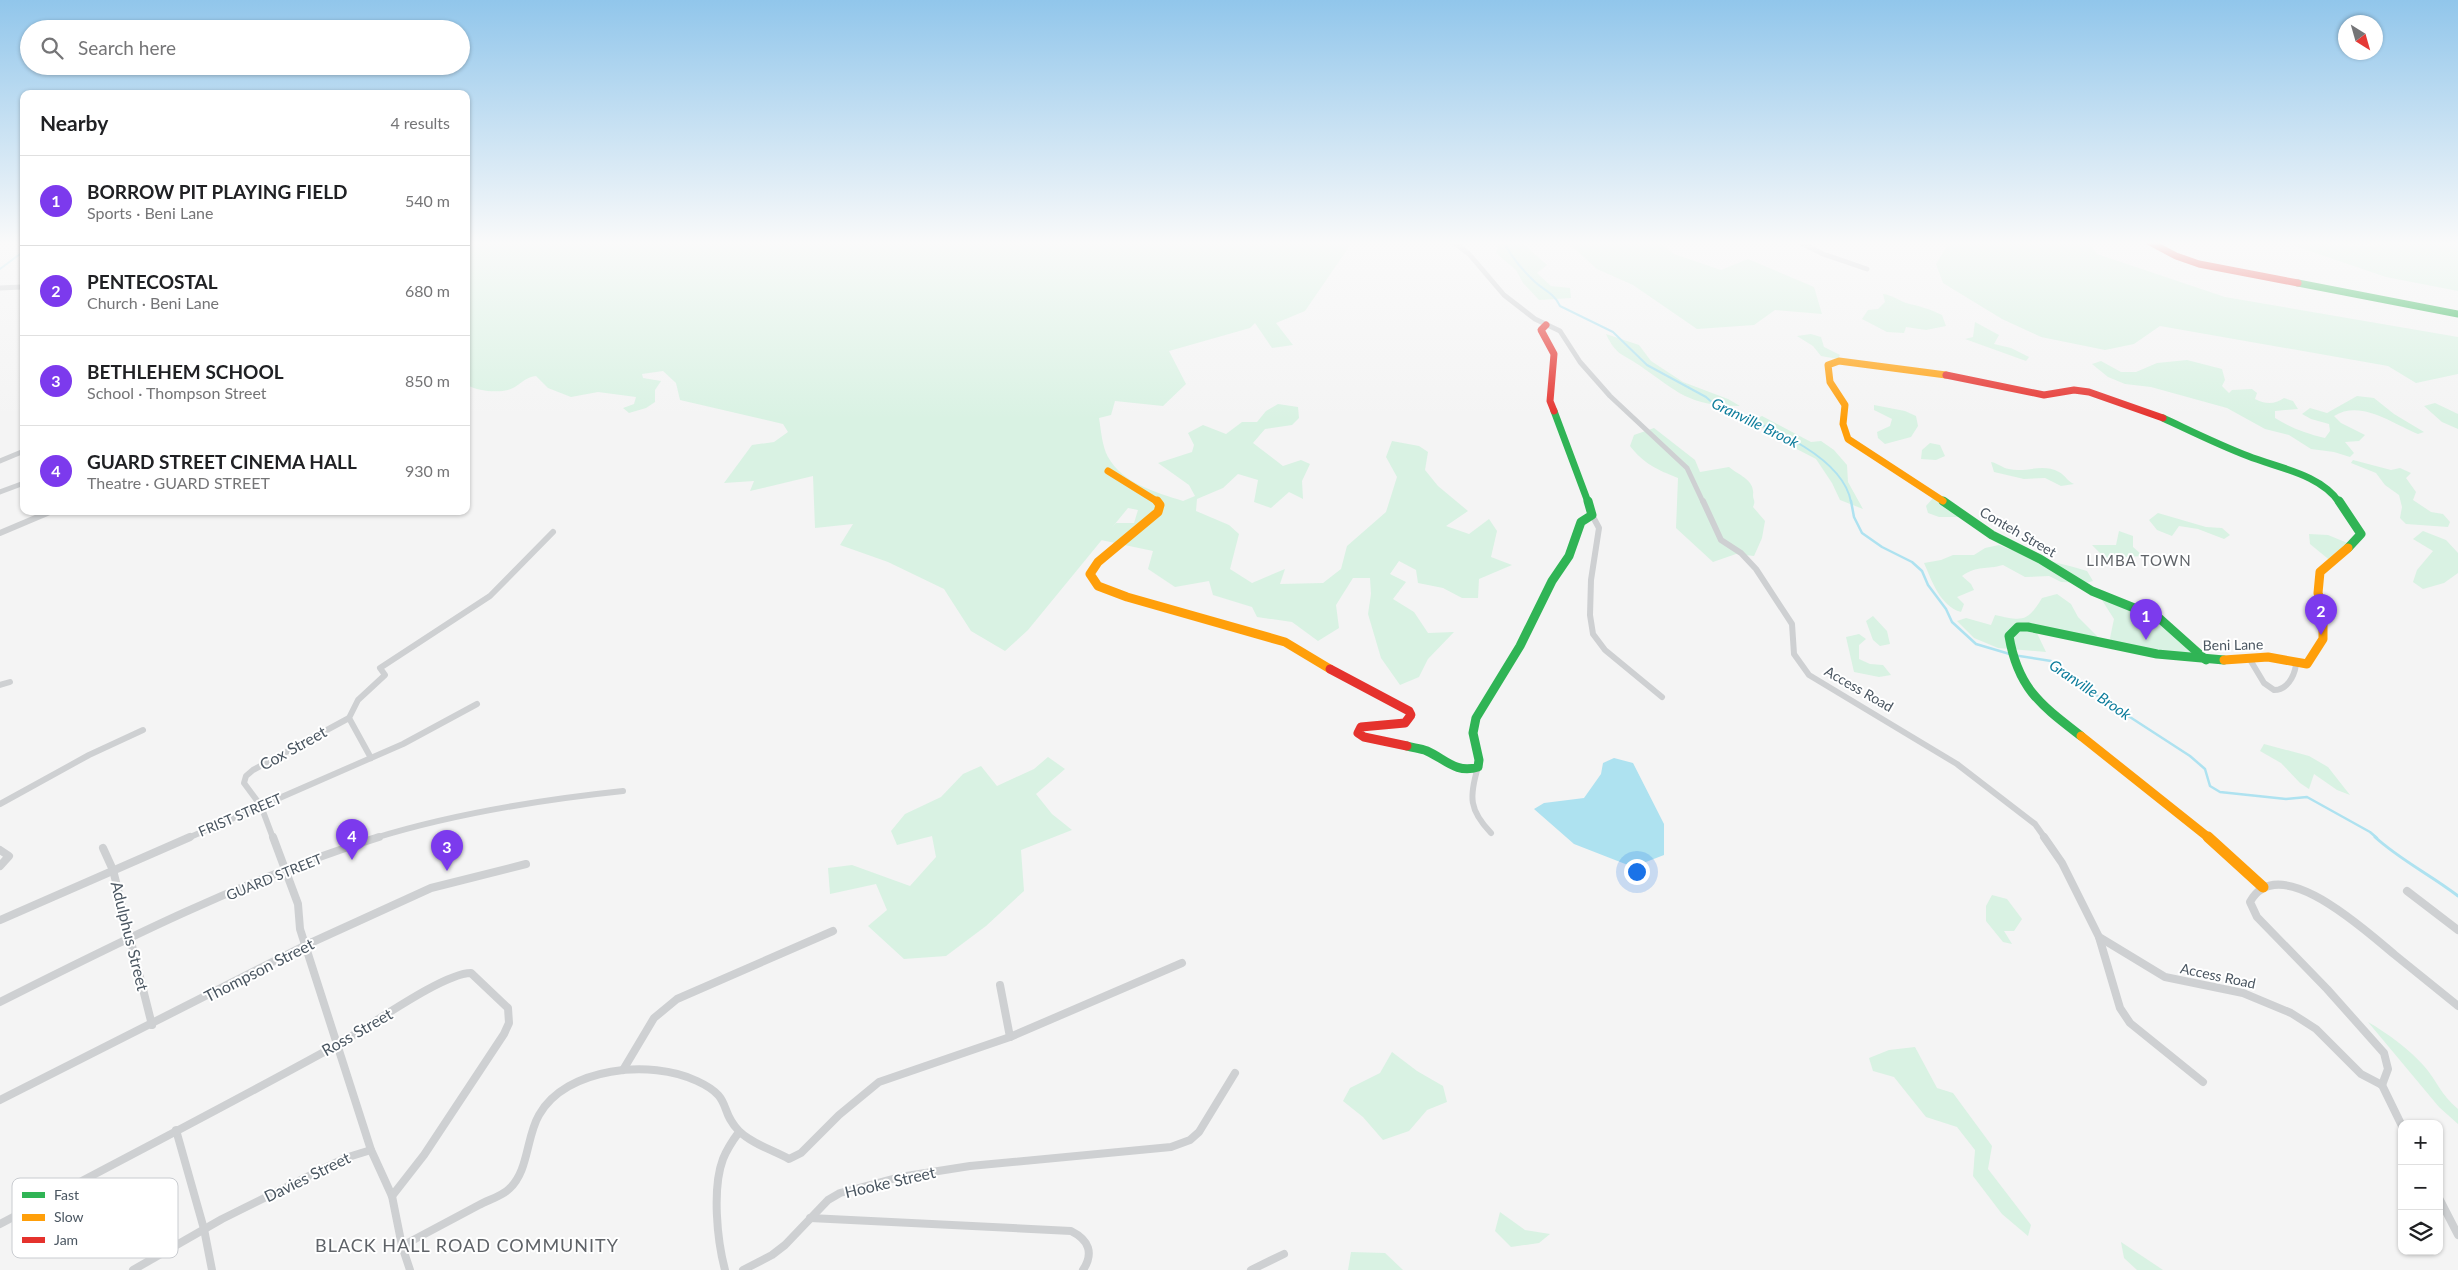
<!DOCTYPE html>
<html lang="en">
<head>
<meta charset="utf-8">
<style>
  :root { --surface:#fff; --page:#f2f2f2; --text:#202124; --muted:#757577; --line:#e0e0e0; --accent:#7c3aed }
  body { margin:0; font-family:Lato,sans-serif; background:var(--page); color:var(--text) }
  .controls { position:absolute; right:15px; bottom:15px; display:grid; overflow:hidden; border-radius:10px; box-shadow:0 1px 4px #0004 }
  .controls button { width:45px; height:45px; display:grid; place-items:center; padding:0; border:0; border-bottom:1px solid var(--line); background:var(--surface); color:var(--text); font:25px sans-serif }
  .compass { position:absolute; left:2338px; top:15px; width:45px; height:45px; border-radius:50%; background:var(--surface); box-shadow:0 1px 4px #0004; rotate:143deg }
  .you { position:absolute; left:1636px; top:871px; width:18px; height:18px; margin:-12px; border:4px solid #fff; border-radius:50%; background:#1a73e8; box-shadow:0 0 0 8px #1a73e833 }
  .badge { display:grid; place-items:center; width:32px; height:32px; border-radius:50%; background:var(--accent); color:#fff; font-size:16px; font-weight:700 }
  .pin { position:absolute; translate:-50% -41px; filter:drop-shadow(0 1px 2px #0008) }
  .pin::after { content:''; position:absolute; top:26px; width:18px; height:15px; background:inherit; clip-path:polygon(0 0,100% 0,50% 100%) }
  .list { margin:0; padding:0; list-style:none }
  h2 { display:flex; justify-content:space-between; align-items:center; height:65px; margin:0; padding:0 20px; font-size:21px }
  h2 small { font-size:16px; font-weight:400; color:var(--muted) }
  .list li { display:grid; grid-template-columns:32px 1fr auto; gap:15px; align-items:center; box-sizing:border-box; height:90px; padding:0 20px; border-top:1px solid var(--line) }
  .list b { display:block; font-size:19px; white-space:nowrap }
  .list p { margin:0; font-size:16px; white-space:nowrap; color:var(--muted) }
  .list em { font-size:16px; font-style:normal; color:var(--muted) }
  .icon { flex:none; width:28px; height:28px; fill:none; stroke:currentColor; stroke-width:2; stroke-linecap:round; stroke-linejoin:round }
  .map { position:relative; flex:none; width:2458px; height:1270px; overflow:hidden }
  .search { position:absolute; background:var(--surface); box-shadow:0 1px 4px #0004; left:20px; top:20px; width:450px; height:55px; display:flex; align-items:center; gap:12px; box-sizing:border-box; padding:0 18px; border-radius:28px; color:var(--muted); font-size:19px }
  .panel { position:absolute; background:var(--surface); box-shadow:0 1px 4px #0004; left:20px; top:90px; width:450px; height:425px; border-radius:10px }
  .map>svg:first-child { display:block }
  .green { fill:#d9f2e3 }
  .water { fill:#aee2f0 }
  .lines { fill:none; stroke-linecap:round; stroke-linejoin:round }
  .stream-far2 { stroke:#aee2f0; stroke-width:2 }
  .stream-far1 { stroke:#aee2f0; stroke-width:2.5 }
  .stream { stroke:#aee2f0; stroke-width:3 }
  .street-far2 { stroke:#ced0d2; stroke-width:5 }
  .street-far1 { stroke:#ced0d2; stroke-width:6 }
  .street { stroke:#ced0d2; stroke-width:8 }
  .fast-far1 { stroke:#30b455; stroke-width:7 }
  .fast { stroke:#30b455; stroke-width:9 }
  .slow-far2 { stroke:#ff9f0a; stroke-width:7 }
  .slow-far1 { stroke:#ff9f0a; stroke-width:9 }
  .slow { stroke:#ff9f0a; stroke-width:11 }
  .jam-far1 { stroke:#e5322d; stroke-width:7 }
  .jam { stroke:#e5322d; stroke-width:9 }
  .labels { text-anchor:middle; stroke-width:4; stroke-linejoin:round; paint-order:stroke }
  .street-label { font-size:14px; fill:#4a5661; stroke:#fff }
  .water-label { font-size:15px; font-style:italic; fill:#0c7c9b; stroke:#fff }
  .neighbourhood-label { font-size:15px; letter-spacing:1px; fill:#5f6368; stroke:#fff }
  .near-street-label { font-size:16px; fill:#4a5661; stroke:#fff }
  .near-neighbourhood-label { font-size:18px; letter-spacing:1px; fill:#5f6368; stroke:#fff }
  .key { fill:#fff; stroke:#c9ccd0; stroke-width:1 }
  .key-label { font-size:14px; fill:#4a5661 }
</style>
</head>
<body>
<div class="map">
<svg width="2458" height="1270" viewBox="0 0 2458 1270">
  <rect width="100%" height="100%" fill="#f4f4f4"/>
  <g class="green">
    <path d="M466,241H1353L1305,311L1276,323L1293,345L1272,348L1255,323L1250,328L1169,351L1186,384L1163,406L1115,401L1111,415L1099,418C1101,430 1102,446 1108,457C1123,484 1156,492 1183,501L1195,496L1189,485L1158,463L1192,452L1194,445L1188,433L1203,425L1226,434L1242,422H1257L1266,411L1278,404L1298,407L1299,418L1292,425L1265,429L1253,443L1283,466L1301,460L1310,464L1302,481L1303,499L1289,492L1271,508L1254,502L1258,480L1238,474L1223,488L1197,499L1196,511L1229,525L1239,534L1230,569L1252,583L1285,569L1280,584L1323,583L1341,569L1347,546L1386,512L1397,477L1386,457L1392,441L1419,446L1428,452L1425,470L1438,486L1468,511L1446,526L1469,534L1489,519L1497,531L1491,557L1512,565L1479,579L1478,598H1462L1443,588L1418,583L1416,570L1399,561L1390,574L1406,582L1393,599L1414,612L1428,633L1454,632L1428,659L1419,677L1400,685L1381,658L1368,614L1371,594L1370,578H1353L1336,605L1339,628L1318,641L1292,622L1257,617L1252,607L1213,595L1209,581L1175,587L1148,569L1153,551L1101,540L1116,523H1134L1138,510L1128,508L1028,630L1005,651L971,631L944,589L888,562L840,545L853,524L815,528L813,476L750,491L754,481L724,483L752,445L774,442L788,432L783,424L680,400L676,383L663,371L642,374L643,378L661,381L655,390V402L646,408L629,413L623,408L634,404L636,397L598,392L571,397L548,388L536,376C524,377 519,387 508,390C497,393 475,391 466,384Z"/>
    <path d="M1493,241H1520L1547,265L1537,273L1551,286L1570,288L1571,298L1539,300L1523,283L1516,270L1496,253L1498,248Z"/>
    <path d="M1566,241H1657L1674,254L1721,270L1748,259L1814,287L1822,314L1775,310L1754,325L1697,329L1633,285L1597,269Z"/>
    <path d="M1950,241H2089L2097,254L2225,297L2458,337V374L2416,383L2388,366L2160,326L2134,344L2105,350L2041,337L2002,319L1943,283L1936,264Z"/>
    <path d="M2391,241H2458V291L2386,277L2292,245L2296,242L2359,246L2391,244Z"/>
    <path d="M1883,294C1892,295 1898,300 1906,303C1919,306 1930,309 1942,315L1946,326L1926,330L1906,327L1904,333L1887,332L1862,319L1868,310L1878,309L1885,302Z"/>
    <path d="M1975,322L1999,335L1994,344L2011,348L2029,357L2026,361L1965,339L1973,337Z"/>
    <path d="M1606,334L1639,345L1651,361L1683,382L1728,399L1740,406C1688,406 1678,392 1639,365C1621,353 1616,355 1606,334Z"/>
    <path d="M1811,334L1821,337L1824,347L1840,355L1838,359L1821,356L1813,346L1797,336Z"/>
    <path d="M2187,360L2222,369L2225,380L2222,386L2229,393L2232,390L2252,389L2257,393L2255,399C2265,404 2274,405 2284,398L2293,401L2298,409L2275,411V418C2291,428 2307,434 2325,438L2330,431L2329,424L2311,419L2302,414L2310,408L2327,413L2357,396L2374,398L2394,414L2424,432L2418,434C2393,424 2361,399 2334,416L2341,423L2365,435L2359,441L2345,442L2354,453L2350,457L2334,452L2311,449L2289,435L2265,429L2227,408L2151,387L2125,384L2108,377L2092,364L2101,361L2121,372H2136L2157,363Z"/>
    <path d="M2435,403L2458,414V429L2442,422L2424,406Z"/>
    <path d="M1874,405L1905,411L1916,416L1918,426L1911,437L1885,444L1878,438L1877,432L1890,426L1892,419L1874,410Z"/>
    <path d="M1762,416L1811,442L1821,441L1834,450L1847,465L1848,482L1863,509L1840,500L1832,483L1816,459L1787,444L1765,429L1747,423Z"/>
    <path d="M1654,428L1695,460L1700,472L1729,467C1740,476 1755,480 1753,495C1753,500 1756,501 1753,507L1765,521L1762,538L1754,556L1736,554L1713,562L1676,528L1678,478C1658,470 1644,464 1630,446L1634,435Z"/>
    <path d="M1930,443L1940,445L1945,456L1936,460L1921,459L1922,450Z"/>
    <path d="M2353,460L2391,470L2400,468L2411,473L2406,478L2416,492L2413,500L2431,512L2443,514L2450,522L2448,527L2406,524L2400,518L2402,507L2399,495L2385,485L2376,473L2351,463Z"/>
    <path d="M1991,462C1998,463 2002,468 2009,469C2026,473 2042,463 2059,472C2065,475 2067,481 2074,484L2061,486L2045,478L2024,479L1994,472Z"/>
    <path d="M1934,497L1966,517H1939L1928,513L1926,506Z"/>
    <path d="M2158,513L2206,527L2222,528L2230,535L2224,539L2198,529L2179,526L2172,536L2157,530L2149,520Z"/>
    <path d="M2119,531L2133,536V547L2143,556L2126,557L2115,562L2107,560L2092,545H2116Z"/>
    <path d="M2423,531L2446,540L2458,553V573L2444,583L2423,589L2413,582L2417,570L2433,551L2413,539Z"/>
    <path d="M2309,534L2328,535L2350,544L2332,562L2310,544Z"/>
    <path d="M1999,545C2027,557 2058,562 2087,571L2093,581L2086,583L2061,582L2049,576L2025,577L2003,565C1986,570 1978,565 1962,576L1971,584L1974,590L1957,597L1964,604L1961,612C1940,606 1932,581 1924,563L1941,560L1953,555H1974L1985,548Z"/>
    <path d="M2057,594L2071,604L2078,617L2104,643L2035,629L2046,652L1998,648L1974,638L1957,621L1966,618L1991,625L1995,615C2022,621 2027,623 2042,598Z"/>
    <path d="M2100,597L2159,618L2206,660L2114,645L2110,638L2114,619Z"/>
    <path d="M1873,616L1887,631L1890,644L1880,646L1873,640L1866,621Z"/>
    <path d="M1859,634L1866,639L1859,645V659L1870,664L1883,665L1891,675L1879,677L1854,672L1846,637Z"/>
    <path d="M2264,744L2309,756L2328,767L2350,795L2337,790L2314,774L2309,789L2300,783L2281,763L2260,751Z"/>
    <path d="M1048,757L1065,769L1036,794L1052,814L1072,830L1021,850L1024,891L986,926L946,956L904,959L868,926L887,910L876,884L830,894L828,868L852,865L910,886L936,857L932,836L897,845L891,831L905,814L941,797L963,774L981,766L997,786L1034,769Z"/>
    <path d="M1992,895L2007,899L2022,919L2014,931H2004L2012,944L2003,942L1986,921V906Z"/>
    <path d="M2368,1022C2387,1033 2409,1049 2424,1066C2437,1081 2441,1095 2458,1109V1124L2439,1107Z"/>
    <path d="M1915,1047L1937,1088L1953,1093L1992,1146L1988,1169L2031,1225L2028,1236L2002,1214L1973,1176L1975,1150L1957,1127L1926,1117L1894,1077L1873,1071L1869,1058L1889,1050Z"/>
    <path d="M1392,1052L1417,1071L1443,1086L1447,1102L1427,1110L1409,1131L1383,1140L1363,1117L1343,1101L1350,1088L1380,1073Z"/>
    <path d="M1500,1212L1525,1230L1550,1234L1539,1243L1511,1247L1495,1231Z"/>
    <path d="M2121,1242L2163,1270H2137L2124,1258Z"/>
    <path d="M1351,1252L1385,1253L1403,1270H1348Z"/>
  </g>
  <path class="water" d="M1614,758L1633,763L1664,824V855L1633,867L1574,844L1534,809L1544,803L1584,798L1601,774L1603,763Z"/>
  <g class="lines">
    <g class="stream-far2">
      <path d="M1503,241C1511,256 1522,270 1535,282C1544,290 1555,294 1560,306L1613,332L1647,365L1706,397L1715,405C1757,423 1842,452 1851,502"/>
      <path d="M0,269L24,251"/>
    </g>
    <path class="stream-far1" d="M1851,501L1854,517L1862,533L1882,547L1912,562L1922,571L1928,585L1946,609L1952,622L1976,644L2013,655L2051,661L2099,697L2190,756L2205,769L2210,786L2220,792L2286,799L2307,797L2370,832L2377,838"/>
    <path class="stream" d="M2375,837C2400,860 2431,875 2458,896"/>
    <g class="street-far2">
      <path d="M1452,241L1469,254L1504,295L1535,319L1560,331L1580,362L1610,396L1687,468L1703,502"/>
      <path d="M1797,241L1823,254L1867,269"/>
      <path d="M0,288L21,287"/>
      <path d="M0,461L24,451"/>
      <path d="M0,492L24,483"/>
    </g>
    <g class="street-far1">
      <path d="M1703,501L1721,540L1741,553L1756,569L1792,624L1794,654L1809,675L1957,764L2035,824L2045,838"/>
      <path d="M1592,515L1599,528L1591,580L1590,615L1593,634L1605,650L1662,697"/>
      <path d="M0,533L52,511"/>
      <path d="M2249,658L2264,683L2274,690C2287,690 2294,677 2296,665"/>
      <path d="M0,685L10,682"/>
      <path d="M371,758L349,718L358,700L385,675L380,668L490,596L553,532"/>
      <path d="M1478,767C1469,797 1469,810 1491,833"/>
      <path d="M0,804L89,755L143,730"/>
      <path d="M188,838L403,744L477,704"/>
      <path d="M273,838L261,806L244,783L246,776L253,770L349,718"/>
      <path d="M375,838C456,813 538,800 623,791"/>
    </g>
    <g class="street">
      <path d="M273,837L298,904L300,929L371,1150L392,1196L402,1246L410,1270"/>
      <path d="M2044,837L2062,863L2099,937L2165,977L2243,993L2291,1013L2316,1029L2361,1074L2382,1085"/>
      <path d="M103,848L113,870L152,1025"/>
      <path d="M0,850L9,856L0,866"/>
      <path d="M2407,891L2458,930"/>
      <path d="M0,920L190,837"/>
      <path d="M2099,937L2120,1008L2130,1023L2203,1082"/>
      <path d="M1000,985L1010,1037"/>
      <path d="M0,1002C123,940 247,878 379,837"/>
      <path d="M623,1070L654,1018L677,999L833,931"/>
      <path d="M2382,1085L2388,1069L2384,1053L2327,989L2257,917L2250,902C2279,849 2368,933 2395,955C2416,972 2437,989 2458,1006"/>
      <path d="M2382,1085L2402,1126"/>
      <path d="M0,1100L306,945L431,888L526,864"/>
      <path d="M176,1130L204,1229L212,1270"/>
      <path d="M2439,1198L2458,1235"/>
      <path d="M810,1218L1071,1231C1089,1240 1094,1253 1083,1270"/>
      <path d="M0,1224C112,1165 224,1107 335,1046C365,1030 442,973 471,973L508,1008L509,1023L504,1034L424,1155L392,1196"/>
      <path d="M402,1246C428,1232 453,1219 479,1205C488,1200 502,1196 509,1189C529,1171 526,1137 539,1115C566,1067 651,1059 697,1081C734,1098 718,1110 739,1131C752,1144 773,1150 789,1159L801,1153L839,1115L879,1082L1010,1037L1182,963"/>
      <path d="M133,1270L222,1219L345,1158L371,1150"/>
      <path d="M725,1270C717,1240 712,1188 723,1159C727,1149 733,1140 739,1132"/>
      <path d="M743,1270L772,1255L785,1245L828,1200L840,1193L900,1177L970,1166L1171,1147L1190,1140L1199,1132L1235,1073"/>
      <path d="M1251,1270L1284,1254"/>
    </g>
    <g class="fast-far1">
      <path d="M2298,283L2458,314"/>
      <path d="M1554,411L1588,502"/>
      <path d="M2163,418C2191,431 2219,445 2248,456C2278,468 2320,474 2339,502"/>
      <path d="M1943,501L1945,502"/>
    </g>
    <g class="fast">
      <path d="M1943,501L1992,535L2040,559L2092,591L2159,618L2206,660"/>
      <path d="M2339,501L2361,534L2348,548"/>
      <path d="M2081,736C2041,705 2018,689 2009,636L2018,627H2028L2157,654L2224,660"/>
      <path d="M1407,746C1413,748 1420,748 1427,751C1445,759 1456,774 1478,767L1479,760L1473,733L1476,718L1520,646L1552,581L1569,556L1581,522L1592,515L1588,501"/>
    </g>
    <g class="slow-far2">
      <path d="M1108,471L1158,502"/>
      <path d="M1943,501L1848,439L1843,424L1845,405L1830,382L1828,365L1839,361L1946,375"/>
    </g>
    <g class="slow-far1">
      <path d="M1157,501L1160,505L1158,512L1098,562L1090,574L1098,586L1127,597L1285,642L1330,669"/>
      <path d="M2224,660L2268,657L2307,664L2323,639V608L2318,593L2320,572L2348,548"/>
      <path d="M2081,736L2209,838"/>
    </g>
    <path class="slow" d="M2208,837L2263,887"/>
    <g class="jam-far1">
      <path d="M2148,241L2176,256L2199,264L2298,283"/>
      <path d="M1546,325L1541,330L1554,354L1550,401L1554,411"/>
      <path d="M1946,375L2044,395L2074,390L2089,392L2163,418"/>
    </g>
    <path class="jam" d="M1330,669L1409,711L1411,715L1405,723L1361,727L1358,733L1364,737L1407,746"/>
  </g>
  <linearGradient id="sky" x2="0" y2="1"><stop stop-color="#91c6eb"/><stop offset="0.58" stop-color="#fafafa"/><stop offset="1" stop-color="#fafafa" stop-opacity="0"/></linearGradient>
  <rect width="2458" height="419" fill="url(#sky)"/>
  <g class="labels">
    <g class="street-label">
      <text transform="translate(2018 532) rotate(30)" y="5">Conteh Street</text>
      <text transform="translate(2233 645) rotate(-1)" y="5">Beni Lane</text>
      <text transform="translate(1859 689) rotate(30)" y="5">Access Road</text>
      <text transform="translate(240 815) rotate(-23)" y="5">FRIST STREET</text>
      <text transform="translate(274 877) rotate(-22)" y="5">GUARD STREET</text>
      <text transform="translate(2218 976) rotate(12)" y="5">Access Road</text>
    </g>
    <g class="water-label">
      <text transform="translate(1755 423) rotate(26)" y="5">Granville Brook</text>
      <text transform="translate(2090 690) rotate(34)" y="5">Granville Brook</text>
    </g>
    <g class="neighbourhood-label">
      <text x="2139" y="566">LIMBA TOWN</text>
    </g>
    <g class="near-street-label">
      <text transform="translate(293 748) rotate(-29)" y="6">Cox Street</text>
      <text transform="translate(130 936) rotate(76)" y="6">Adulphus Street</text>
      <text transform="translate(259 970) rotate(-27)" y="6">Thompson Street</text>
      <text transform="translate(357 1032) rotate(-30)" y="6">Ross Street</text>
      <text transform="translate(307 1177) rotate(-26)" y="6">Davies Street</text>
      <text transform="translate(890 1182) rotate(-13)" y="6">Hooke Street</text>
    </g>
    <g class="near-neighbourhood-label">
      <text x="467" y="1252">BLACK HALL ROAD COMMUNITY</text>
    </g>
  </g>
  <rect x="12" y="1178" width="166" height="80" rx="8" class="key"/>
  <rect x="22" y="1192" width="23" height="6" fill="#30b455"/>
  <rect x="22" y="1214" width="23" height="7" fill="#ff9f0a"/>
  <rect x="22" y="1237" width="23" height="6" fill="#e5322d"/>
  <g class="key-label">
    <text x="54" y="1200">Fast</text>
    <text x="54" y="1222">Slow</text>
    <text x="54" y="1245">Jam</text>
  </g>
</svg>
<div class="controls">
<button>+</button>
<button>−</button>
<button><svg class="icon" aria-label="layers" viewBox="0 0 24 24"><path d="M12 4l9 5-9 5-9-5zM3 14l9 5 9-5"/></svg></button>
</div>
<svg class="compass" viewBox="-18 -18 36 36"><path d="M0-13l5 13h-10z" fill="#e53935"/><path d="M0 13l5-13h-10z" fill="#757577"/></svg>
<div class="you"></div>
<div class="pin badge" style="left:2146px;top:640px">1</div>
<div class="pin badge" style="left:2321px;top:635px">2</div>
<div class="pin badge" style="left:447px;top:871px">3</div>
<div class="pin badge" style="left:352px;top:860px">4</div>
<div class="search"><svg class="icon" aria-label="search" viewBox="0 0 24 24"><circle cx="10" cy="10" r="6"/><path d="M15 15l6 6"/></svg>Search here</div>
<section class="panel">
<h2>Nearby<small>4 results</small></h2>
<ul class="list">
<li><span class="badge">1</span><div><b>BORROW PIT PLAYING FIELD</b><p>Sports · Beni Lane</p></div><em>540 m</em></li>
<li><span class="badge">2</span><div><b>PENTECOSTAL</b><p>Church · Beni Lane</p></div><em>680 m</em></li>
<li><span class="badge">3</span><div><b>BETHLEHEM SCHOOL</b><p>School · Thompson Street</p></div><em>850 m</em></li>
<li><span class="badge">4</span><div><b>GUARD STREET CINEMA HALL</b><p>Theatre · GUARD STREET</p></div><em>930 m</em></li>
</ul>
</section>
</div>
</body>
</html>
